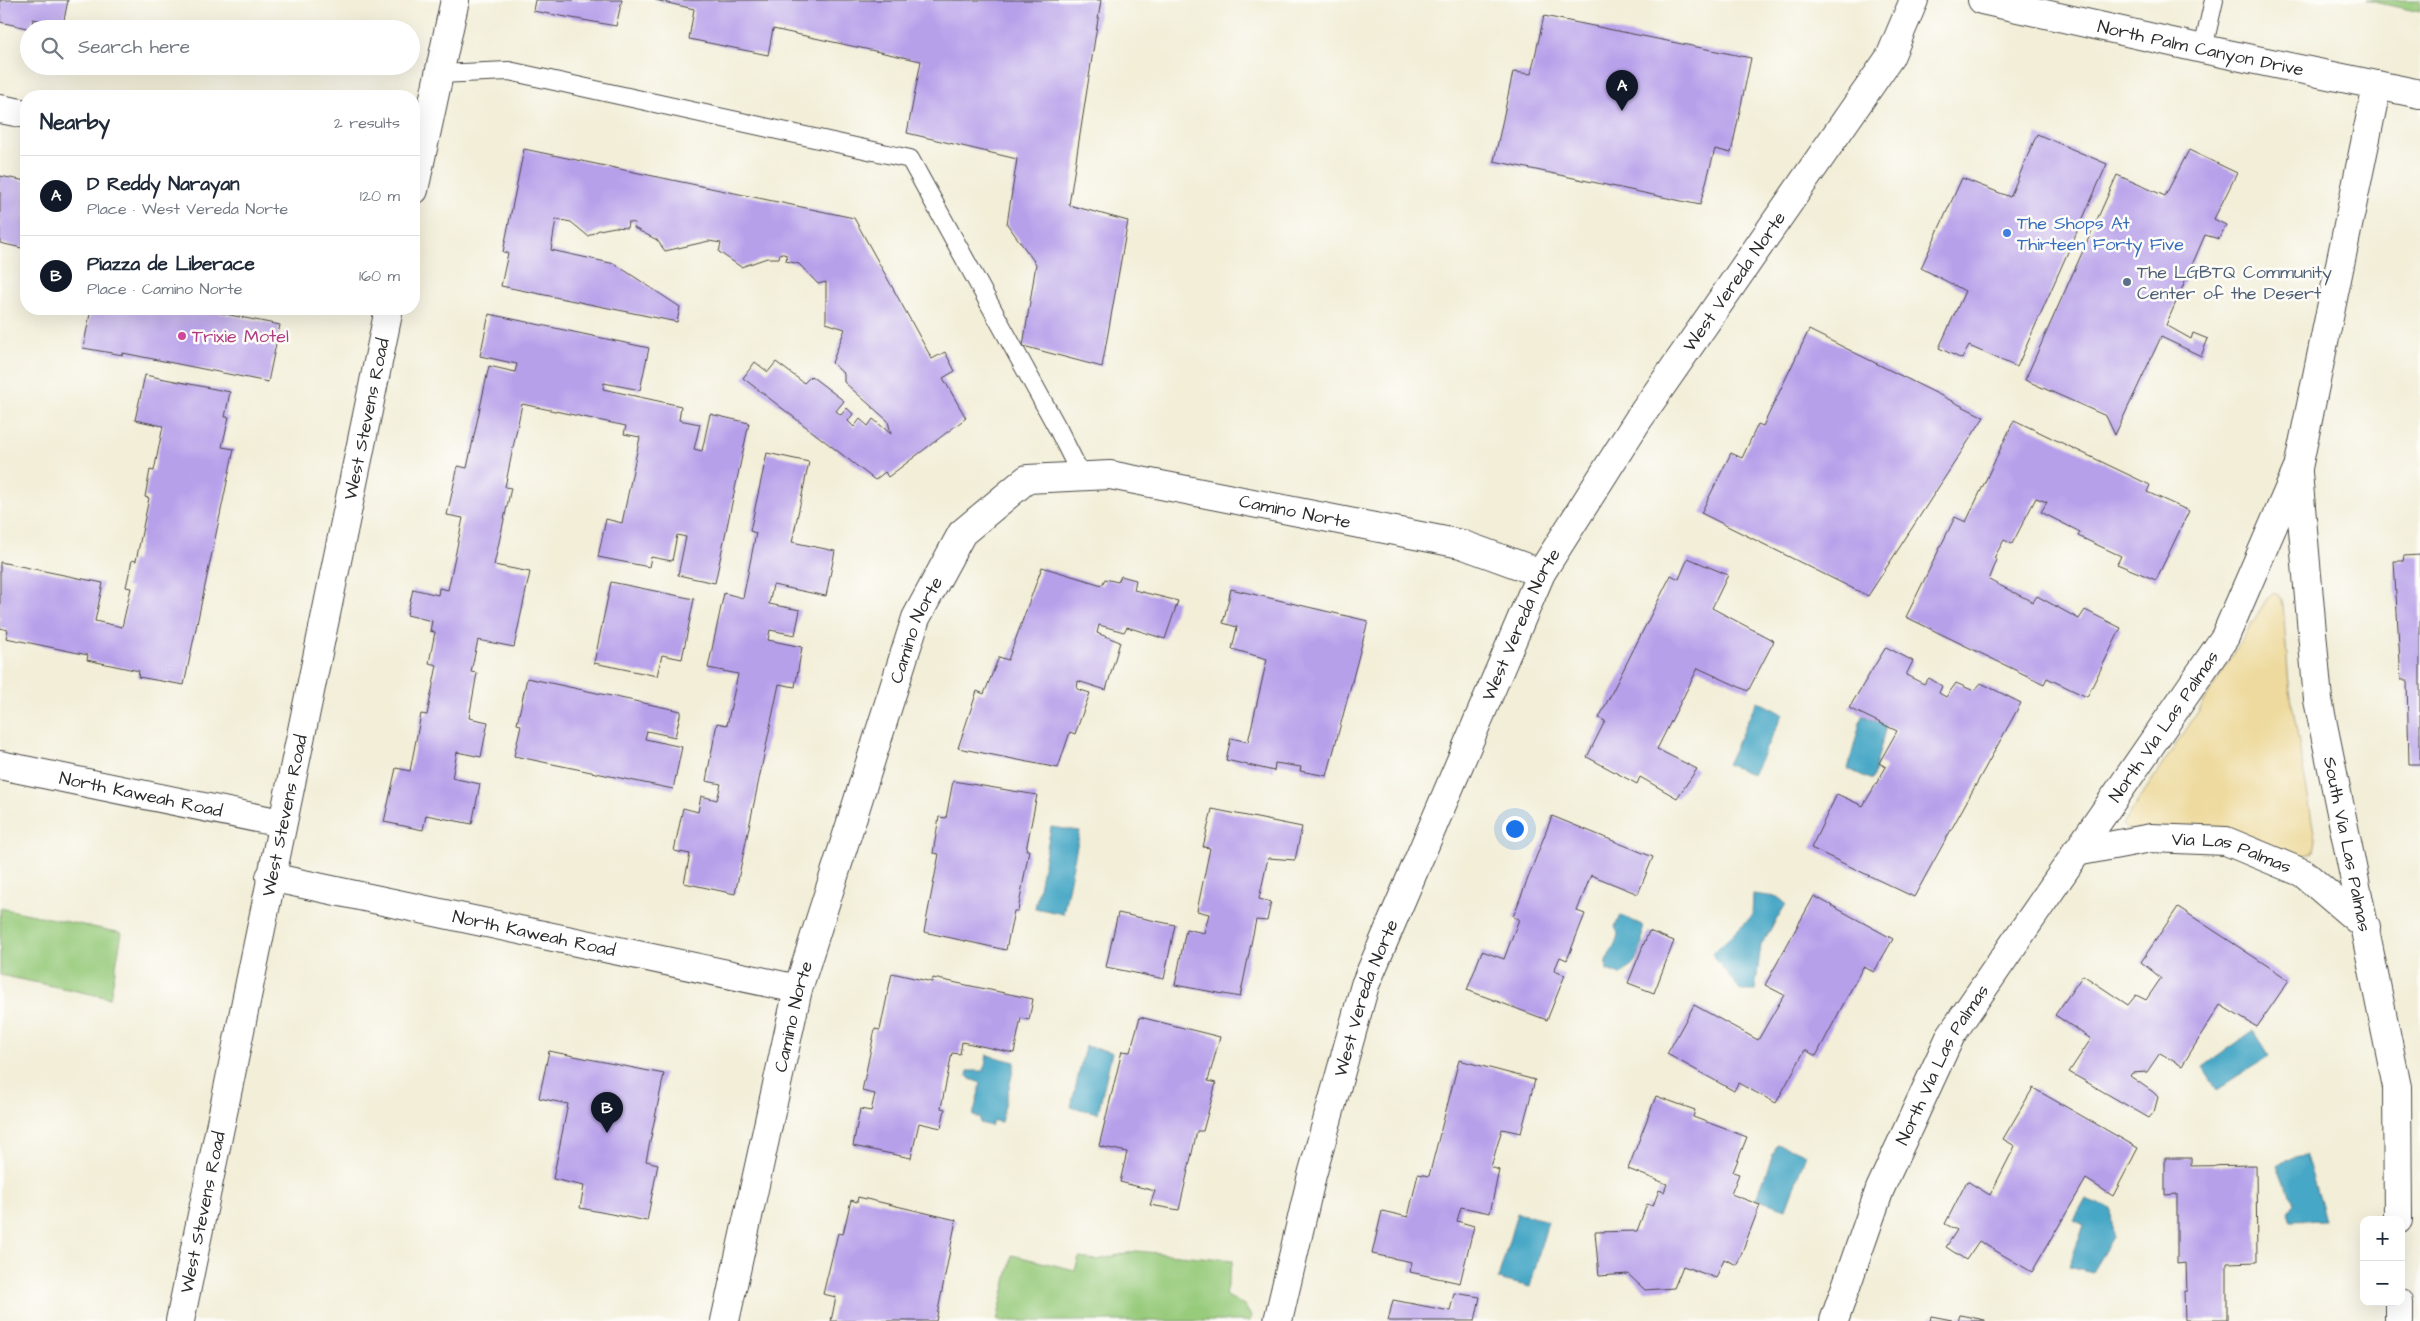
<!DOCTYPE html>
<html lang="en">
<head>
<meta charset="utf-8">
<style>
  :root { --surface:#fff; --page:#f6f6f7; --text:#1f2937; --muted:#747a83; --line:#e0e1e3; --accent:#111827 }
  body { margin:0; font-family:"Architects Daughter",sans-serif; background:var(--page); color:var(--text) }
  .controls { position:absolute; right:15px; bottom:15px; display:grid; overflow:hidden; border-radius:10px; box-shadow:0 5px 20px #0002 }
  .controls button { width:45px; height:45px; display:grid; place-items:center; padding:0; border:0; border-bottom:1px solid var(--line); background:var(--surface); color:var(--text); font:25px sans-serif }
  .you { position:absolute; left:1514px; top:828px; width:18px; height:18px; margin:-12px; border:4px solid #fff; border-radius:50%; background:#1a73e8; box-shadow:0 0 0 8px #1a73e833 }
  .badge { display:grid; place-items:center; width:32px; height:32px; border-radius:50%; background:var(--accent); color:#fff; font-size:16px; font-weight:700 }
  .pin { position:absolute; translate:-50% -41px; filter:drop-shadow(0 1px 2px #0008) }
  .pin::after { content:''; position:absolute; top:26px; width:18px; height:15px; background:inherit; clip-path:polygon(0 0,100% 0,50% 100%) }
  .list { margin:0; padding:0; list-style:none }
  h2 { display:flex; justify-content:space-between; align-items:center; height:65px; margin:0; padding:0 20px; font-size:21px }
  h2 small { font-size:16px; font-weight:400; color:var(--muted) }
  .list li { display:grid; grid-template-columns:32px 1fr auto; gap:15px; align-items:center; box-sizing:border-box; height:80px; padding:0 20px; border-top:1px solid var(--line) }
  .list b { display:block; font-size:19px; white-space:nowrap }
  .list p { margin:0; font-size:16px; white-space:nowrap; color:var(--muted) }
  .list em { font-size:16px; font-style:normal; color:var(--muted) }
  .icon { flex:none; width:28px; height:28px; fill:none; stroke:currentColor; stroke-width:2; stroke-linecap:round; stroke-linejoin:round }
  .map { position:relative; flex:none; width:2420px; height:1321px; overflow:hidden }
  .search { position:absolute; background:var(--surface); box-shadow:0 5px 20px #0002; left:20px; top:20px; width:400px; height:55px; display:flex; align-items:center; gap:12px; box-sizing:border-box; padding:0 18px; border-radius:28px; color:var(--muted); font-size:19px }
  .panel { position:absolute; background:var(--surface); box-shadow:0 5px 20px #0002; left:20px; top:90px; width:400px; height:225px; border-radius:20px }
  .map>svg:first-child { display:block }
  .green { fill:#98cb7b; stroke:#627b53 }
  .sand { fill:#eeda9e; stroke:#8c8264 }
  .water { fill:#47a7c6; stroke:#396978 }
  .building { fill:#b7a0ea }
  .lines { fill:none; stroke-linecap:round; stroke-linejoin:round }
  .lane-casing { stroke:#494845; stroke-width:20 }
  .street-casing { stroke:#494845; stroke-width:30 }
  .primary-casing { stroke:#494845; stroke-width:30 }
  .lane { stroke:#fff; stroke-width:18 }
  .street { stroke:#fff; stroke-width:28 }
  .primary { stroke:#fff; stroke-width:28 }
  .shop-dot { fill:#3f7fe0; stroke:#fdfcf7; stroke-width:2 }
  .service-dot { fill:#5c6f8a; stroke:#fdfcf7; stroke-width:2 }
  .hotel-dot { fill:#d1479c; stroke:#fdfcf7; stroke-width:2 }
  .labels { text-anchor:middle; stroke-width:5; stroke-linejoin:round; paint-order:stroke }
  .street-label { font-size:18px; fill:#2b2b2b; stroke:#fdfcf7 }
  .shop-label { font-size:18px; fill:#366cbe; stroke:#fdfcf7; text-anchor:start }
  .service-label { font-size:18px; fill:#4e5e75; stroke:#fdfcf7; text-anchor:start }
  .hotel-label { font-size:18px; fill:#b23c85; stroke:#fdfcf7; text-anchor:start }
</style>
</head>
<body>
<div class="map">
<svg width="2420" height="1321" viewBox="0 0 2420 1321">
  <rect width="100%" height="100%" fill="#fdfcf7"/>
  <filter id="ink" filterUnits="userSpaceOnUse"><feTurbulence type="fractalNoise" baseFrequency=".02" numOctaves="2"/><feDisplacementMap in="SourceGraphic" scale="10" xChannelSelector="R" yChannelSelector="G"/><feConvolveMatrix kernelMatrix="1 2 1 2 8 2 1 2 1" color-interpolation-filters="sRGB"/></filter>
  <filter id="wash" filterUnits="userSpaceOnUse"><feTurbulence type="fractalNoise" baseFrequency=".0096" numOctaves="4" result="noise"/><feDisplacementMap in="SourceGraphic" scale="20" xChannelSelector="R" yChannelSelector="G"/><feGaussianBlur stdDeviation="1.12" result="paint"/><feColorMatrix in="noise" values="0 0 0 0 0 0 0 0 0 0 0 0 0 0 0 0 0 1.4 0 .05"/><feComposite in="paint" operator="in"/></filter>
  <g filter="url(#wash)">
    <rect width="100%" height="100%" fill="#f2eed8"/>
    <g class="green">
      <path d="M2366,0H2420V12Z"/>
      <path d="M0,908L122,933L110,998L0,975Z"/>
      <path d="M1136,1251L1233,1260L1225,1295L1244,1305L1251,1316L1250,1321H997L1012,1255L1075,1270L1079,1258L1097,1260Z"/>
    </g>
    <path class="sand" d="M2274,592L2281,597L2283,606L2289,685L2315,839L2313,851L2306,855H2297L2229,829L2127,830L2122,825L2196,715L2268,597Z"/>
    <g class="water">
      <path d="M1757,701L1783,714L1753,775L1727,764Z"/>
      <path d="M1862,715L1886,726L1872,780L1848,769Z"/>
      <path d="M1051,827L1080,831L1063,914L1035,908Z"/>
      <path d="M1753,894L1778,897L1786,904L1761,945L1755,991H1741L1712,954L1752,916Z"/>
      <path d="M1620,915L1642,925C1644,947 1639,963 1620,975L1607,970C1604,955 1617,947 1618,933L1615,927Z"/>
      <path d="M2253,1031L2269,1056L2217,1089L2203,1067Z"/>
      <path d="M1085,1046L1112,1052L1098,1113L1071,1107Z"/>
      <path d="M987,1055L1015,1062L1001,1122L993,1121L991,1126L980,1123V1118L973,1116L981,1083L970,1079L967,1075L968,1071H984Z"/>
      <path d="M1777,1144L1806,1154L1786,1209L1756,1199Z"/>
      <path d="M2306,1155L2325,1220L2291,1221L2288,1212L2293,1203L2278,1165L2283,1161Z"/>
      <path d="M2086,1199L2111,1209L2113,1237L2092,1272L2069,1266L2084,1225L2074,1220Z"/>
      <path d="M1517,1213L1548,1221L1530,1287L1498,1279Z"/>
    </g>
    <g id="blocks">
      <g class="building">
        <path d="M0,0H68L63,25L33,19L31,29L0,22Z"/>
        <path d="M535,0H622L616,26L533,11Z"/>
        <path d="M655,0H1101L1069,205L1128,221L1102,367L1023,346L1036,264L1007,224L1017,159L907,133L921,61L773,29L768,55L689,39L694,9Z"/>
        <path d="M1544,16L1751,58L1731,153L1715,149L1700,205L1494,161L1513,72L1531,74Z"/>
        <path d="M2037,134L2107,164L2017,367L1969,346L1962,359L1939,348L1965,291L1921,268L1962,178L2010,197Z"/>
        <path d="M524,149L854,218L932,359L945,352L955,371L943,378L966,418L888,477L885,472L875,480L743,378L755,362L768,372L776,362L804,383L811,376L844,401L836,411L841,415L847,408L853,414L848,421L854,427L860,419L868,426L873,419L891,434L888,421L844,382V374L832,363L845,329L826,323V282L818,284L799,264L786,261L787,255L780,253L779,258H767L741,267L719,252L721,243L709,241L665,251L657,240L634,228L635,223L628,222L627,228L615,227L599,230L588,236L571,222L556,219L551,250L615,264L680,307L677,322L501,286L508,253L503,252Z"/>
        <path d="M2189,150L2237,173L2214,219L2226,225L2219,239L2205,235L2166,325L2191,339L2193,333L2208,339L2201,356L2161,337L2115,435L2106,416L2025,380L2117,175L2165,196Z"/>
        <path d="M0,176L26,181V249L0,243Z"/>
        <path d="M91,309H200L280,325L268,382L123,353V355L83,348Z"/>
        <path d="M489,314L649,348L640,390L604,383L603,389L681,406L679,420L700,424L694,449L702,451L710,414L749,423L715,583L678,575L686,537L677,535L672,561L651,557L649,567L598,557L606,519L622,523L640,437L624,434L626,426L522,404L505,487L511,488L494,565L530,572L514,647L478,640L471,672L477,673L469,718L488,722L481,757L457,752L452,778L480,784L472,824L426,815L423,830L384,822L396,768L410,771L421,714L427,715L437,665L429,663L435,632L430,631L432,621L407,615L413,589L438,595L439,588L448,590L463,518L447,515L458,466L467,468L489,366L515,372L517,364L480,356Z"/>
        <path d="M1809,330L1984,417L1868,596L1701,513L1731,453L1742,458L1758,424L1763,426Z"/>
        <path d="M145,375L230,392L225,417H229L222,447L234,449L184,685L138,677L139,671L87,660L88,655L6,638L8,630L0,628V562L103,583L95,621L122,627L131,588L126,587L132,560L136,561L149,498L145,497L150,470L154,471L163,426L135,420Z"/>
        <path d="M2014,420L2150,485L2147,492L2189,511L2156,580L2117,564L2121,556L2078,536L2080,532L2041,512L2047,502L2036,498L2012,544L2004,540L1994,558L1997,560L1989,580L2033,602L2037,596L2079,619L2085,610L2121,628L2087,697L2047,678L2044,684L1906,617L1955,517L1966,522Z"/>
        <path d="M767,453L809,462L792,542L835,551L826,596L773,585L769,604L800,610L795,635L770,630L768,640L802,647L795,687L779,684L735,894L684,883L690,854L674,851L683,808L698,812L701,796L717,800L721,784L706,781L717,723L727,725L738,674L708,668L724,593L743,598L756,533L750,531Z"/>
        <path d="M2420,555V764H2409L2407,680H2401L2394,561H2403L2404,556Z"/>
        <path d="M1688,558L1728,575L1712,608L1774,641L1748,691L1698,668L1657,749L1697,769L1677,798L1640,777L1637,784L1587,757L1605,721L1599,718L1671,575L1679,579Z"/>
        <path d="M1042,567L1102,585L1105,579L1118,582L1121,576L1136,580L1134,590L1178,601L1165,639L1127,627L1124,632L1099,625L1097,633L1120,642L1106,690L1078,681L1077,689L1090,693L1075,734L1070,732L1058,768L958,748L977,691L984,694L999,657L1008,660Z"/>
        <path d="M611,582L694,599L682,659L662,655L657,676L594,663Z"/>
        <path d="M1231,589L1368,621L1327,776L1300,771L1301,767L1275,763L1274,771L1226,760L1231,738L1248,742L1267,659L1232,649L1237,627L1223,623Z"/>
        <path d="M1886,647L1913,661L1906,675L1924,684L1929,678L1942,686L1939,693L1946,697L1956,683L1974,691L1981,683L2021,703L1914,897L1811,848L1837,794L1863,806L1886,767L1879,763L1897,731L1849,708Z"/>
        <path d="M527,678L681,711L675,737L647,731L645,739L682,747L673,789L514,756L521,725L517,724Z"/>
        <path d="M953,781L1037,795L1026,850H1029L1018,911H1014L1006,950L924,932L939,854L933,853L939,817L946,818Z"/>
        <path d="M1212,809L1302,827L1295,860L1268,858L1259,899L1271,902L1267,921L1256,920L1240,997L1175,985L1186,929L1204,933L1209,914L1197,911L1210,848L1203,847Z"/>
        <path d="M1552,816L1653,857L1638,894L1591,875L1577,911L1585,914L1567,960L1560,957L1554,971L1565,975L1547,1020L1467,990L1482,951L1504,959L1519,919L1513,917Z"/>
        <path d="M1814,896L1893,939L1874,972L1863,967L1816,1056L1805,1050L1776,1103L1738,1083L1734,1091L1667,1054L1694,1005L1758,1040L1784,995L1765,985Z"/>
        <path d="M2178,907L2289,980L2257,1027L2220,1005L2182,1066L2160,1053L2147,1072L2132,1073L2130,1076L2153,1092L2158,1097L2154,1112L2149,1118L2069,1072L2091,1039L2055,1015L2083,975L2128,1005L2136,995L2146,1000L2161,978L2141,962Z"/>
        <path d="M1118,913L1175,925L1164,979L1106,967Z"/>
        <path d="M1649,931L1674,941L1654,993L1628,983Z"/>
        <path d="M892,973L932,982L933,978L1033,999L1029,1020L1021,1018L1014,1053L962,1042L960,1054L952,1053L941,1108L945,1109L941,1128L919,1123L911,1158L853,1146L860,1109L871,1111L875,1094L862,1091L875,1029L880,1030Z"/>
        <path d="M1140,1017L1220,1037L1208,1081L1216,1083L1203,1131H1197L1179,1210L1150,1205L1155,1191L1120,1182L1127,1152L1099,1146L1122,1051L1130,1052Z"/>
        <path d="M549,1051L664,1074L646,1161L658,1164L647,1221L580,1208L584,1186L553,1179L568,1104L539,1098Z"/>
        <path d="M1459,1060L1535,1080L1521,1133L1502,1129L1491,1167L1499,1170L1490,1213L1461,1207L1457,1221L1474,1226L1460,1283L1410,1272L1412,1262L1372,1254L1382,1211L1408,1217L1418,1174L1429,1176Z"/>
        <path d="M2033,1088L2138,1148L2113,1196L2086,1179L2032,1272L1979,1241L1966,1260L1946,1247L1957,1230L1945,1224L1967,1181L1990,1195L2015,1146L2003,1139Z"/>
        <path d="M1656,1096L1695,1110L1693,1117L1747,1137L1733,1172L1739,1174L1731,1194L1760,1205L1737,1265L1724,1259L1716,1278L1683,1266L1674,1288L1645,1290L1628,1274L1599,1276L1595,1232L1637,1231L1647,1204L1653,1206L1659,1190L1664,1192L1667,1184L1628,1169Z"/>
        <path d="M2165,1158H2191V1166L2256,1165L2257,1262L2227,1263V1320H2185L2184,1291H2187L2186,1263L2177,1264V1194L2165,1195Z"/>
        <path d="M858,1197L956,1220L936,1321H831L836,1297L823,1294L838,1233L843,1234L851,1200L857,1202Z"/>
        <path d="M1454,1293L1480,1297L1475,1321H1388L1393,1300L1450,1311Z"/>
        <path d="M1960,1315L1985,1320V1321H1958Z"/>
        <path d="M1931,1316L1952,1320V1321H1930Z"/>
      </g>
    </g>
  </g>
  <g filter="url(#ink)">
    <use href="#blocks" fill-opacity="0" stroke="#494845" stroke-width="1"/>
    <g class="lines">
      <g class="lane-casing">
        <g id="lane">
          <path d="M2203,49L2214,0"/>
          <path d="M439,74L509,71L910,159L1058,429L1081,475"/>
        </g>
      </g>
      <g class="street-casing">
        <g id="street">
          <path d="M0,109L26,114"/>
          <path d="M414,190L455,0"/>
          <path id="s1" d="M2298,473L2318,700L2397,1087L2398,1220"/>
          <path id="s2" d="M0,765L281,823"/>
          <path id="s3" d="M2076,852L2151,838L2226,841L2303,873L2366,927"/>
          <path id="s4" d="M270,877L798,989"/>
          <path id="s5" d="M180,1321L389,309"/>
          <path id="s6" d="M725,1321L798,989L916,618L962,533L1027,479L1110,475L1461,544L1541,573"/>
          <path id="s7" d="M1278,1321L1312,1175L1365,985L1541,573L1638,420L1890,57L1914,0"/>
          <path id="s8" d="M1834,1321L1880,1189L1951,1035L2225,637L2298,468L2377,85"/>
          <path d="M2399,1321V1302"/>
        </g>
      </g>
      <g class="primary-casing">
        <g id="primary">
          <path id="s9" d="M1982,0L2203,49L2420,94"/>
        </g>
      </g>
      <use href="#lane" class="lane"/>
      <use href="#street" class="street"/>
      <use href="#primary" class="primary"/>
    </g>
  </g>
  <circle class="shop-dot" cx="2007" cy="233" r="5"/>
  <circle class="service-dot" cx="2127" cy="282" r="5"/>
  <circle class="hotel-dot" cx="182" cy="336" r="5"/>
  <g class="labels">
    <g class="street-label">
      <text dy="6" stroke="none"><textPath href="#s9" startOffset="224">North Palm Canyon Drive</textPath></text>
      <text dy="6" stroke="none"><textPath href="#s7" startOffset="1145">West Vereda Norte</textPath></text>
      <text dy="6" stroke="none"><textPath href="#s5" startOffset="921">West Stevens Road</textPath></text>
      <text dy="6" stroke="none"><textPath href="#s6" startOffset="1182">Camino Norte</textPath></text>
      <text dy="6" stroke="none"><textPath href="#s7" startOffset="740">West Vereda Norte</textPath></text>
      <text dy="6" stroke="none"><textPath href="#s6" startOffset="718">Camino Norte</textPath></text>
      <text dy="6" stroke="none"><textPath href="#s8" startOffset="684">North Via Las Palmas</textPath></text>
      <text dy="6" stroke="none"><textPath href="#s2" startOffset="144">North Kaweah Road</textPath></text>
      <text dy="6" stroke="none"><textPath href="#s5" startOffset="516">West Stevens Road</textPath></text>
      <text dy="6" stroke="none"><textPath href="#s1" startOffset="375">South Via Las Palmas</textPath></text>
      <text dy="6" stroke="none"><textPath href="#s3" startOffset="159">Via Las Palmas</textPath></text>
      <text dy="6" stroke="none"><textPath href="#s4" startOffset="270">North Kaweah Road</textPath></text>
      <text dy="6" stroke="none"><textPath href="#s7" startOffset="335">West Vereda Norte</textPath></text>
      <text dy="6" stroke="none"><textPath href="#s6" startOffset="312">Camino Norte</textPath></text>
      <text dy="6" stroke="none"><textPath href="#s8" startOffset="279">North Via Las Palmas</textPath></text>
      <text dy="6" stroke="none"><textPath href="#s5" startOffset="111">West Stevens Road</textPath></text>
    </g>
    <g class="shop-label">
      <text x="2017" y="229">The Shops At<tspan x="2017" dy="21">Thirteen Forty Five</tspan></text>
    </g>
    <g class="service-label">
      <text x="2137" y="278">The LGBTQ Community<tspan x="2137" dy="21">Center of the Desert</tspan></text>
    </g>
    <g class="hotel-label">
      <text x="192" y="342">Trixie Motel</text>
    </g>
  </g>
</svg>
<div class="controls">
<button>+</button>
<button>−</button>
</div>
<div class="you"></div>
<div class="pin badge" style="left:1622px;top:111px">A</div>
<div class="pin badge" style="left:607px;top:1133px">B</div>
<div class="search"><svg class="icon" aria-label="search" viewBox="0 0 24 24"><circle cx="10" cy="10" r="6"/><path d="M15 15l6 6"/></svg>Search here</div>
<section class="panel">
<h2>Nearby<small>2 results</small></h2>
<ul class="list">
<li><span class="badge">A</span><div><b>D Reddy Narayan</b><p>Place · West Vereda Norte</p></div><em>120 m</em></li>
<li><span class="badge">B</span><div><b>Piazza de Liberace</b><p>Place · Camino Norte</p></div><em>160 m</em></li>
</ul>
</section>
</div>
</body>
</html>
